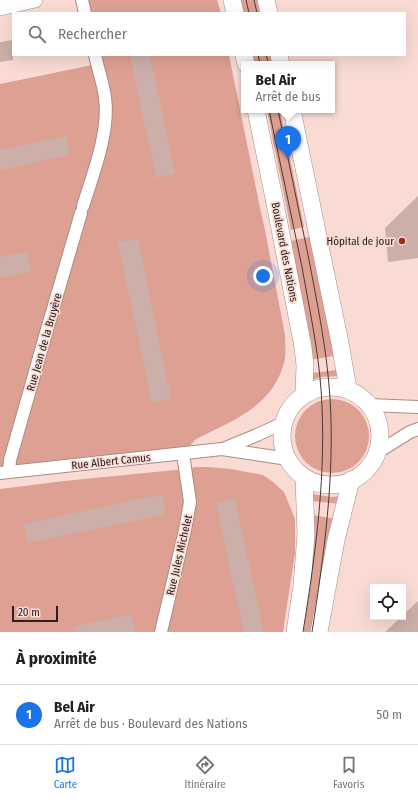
<!DOCTYPE html>
<html lang="fr">
<head>
<meta charset="utf-8">
<style>
  :root { --surface:#fff; --page:#f6f6f6; --text:#202124; --muted:#757577; --line:#e0e0e0; --accent:#1a73e8 }
  body { margin:0; font-family:"Fira Sans Condensed",sans-serif; background:var(--page); color:var(--text) }
  .controls { position:absolute; right:12px; bottom:12px; display:grid; overflow:hidden; border-radius:0px; box-shadow:0 4px 16px #0002 }
  .controls button { width:36px; height:36px; display:grid; place-items:center; padding:0; border:0; border-bottom:1px solid var(--line); background:var(--surface); color:var(--text); font:20px sans-serif }
  .scale { position:absolute; left:12px; bottom:10px; width:46px; box-sizing:border-box; padding-left:4px; border:2px solid #2c211f; border-top:0; font-size:11px; line-height:14px; white-space:nowrap; color:#2c211f; -webkit-text-stroke:3px #f9dbd4; paint-order:stroke }
  .you { position:absolute; left:263px; top:276px; width:14px; height:14px; margin:-10px; border:3px solid #fff; border-radius:50%; background:#1a73e8; box-shadow:0 0 0 6px #1a73e833 }
  .badge { display:grid; place-items:center; width:26px; height:26px; border-radius:50%; background:var(--accent); color:#fff; font-size:13px; font-weight:700 }
  .pin { position:absolute; translate:-50% -33px; filter:drop-shadow(0 1px 2px #0008) }
  .pin::after { content:''; position:absolute; top:21px; width:14px; height:12px; background:inherit; clip-path:polygon(0 0,100% 0,50% 100%) }
  .popup { position:absolute; left:241px; top:61px; width:94px; height:52px; box-sizing:border-box; display:grid; place-content:center; border-radius:0px; background:var(--surface); filter:drop-shadow(0 1px 3px #0005); font-size:13px; white-space:nowrap; color:var(--muted) }
  .popup b { font-size:15px; color:var(--text) }
  .popup::after { content:''; position:absolute; left:50%; top:100%; margin-left:-8px; border:8px solid transparent; border-top-color:var(--surface) }
  .list { margin:0; padding:0; list-style:none }
  h2 { display:flex; justify-content:space-between; align-items:center; height:52px; margin:0; padding:0 16px; font-size:17px }
  h2 small { font-size:13px; font-weight:400; color:var(--muted) }
  .list li { display:grid; grid-template-columns:26px 1fr auto; gap:12px; align-items:center; box-sizing:border-box; height:60px; padding:0 16px; border-top:1px solid var(--line) }
  .list b { display:block; font-size:15px; white-space:nowrap }
  .list p { margin:0; font-size:13px; white-space:nowrap; color:var(--muted) }
  .list em { font-size:13px; font-style:normal; color:var(--muted) }
  .icon { flex:none; width:22px; height:22px; fill:none; stroke:currentColor; stroke-width:2; stroke-linecap:round; stroke-linejoin:round }
  .map { position:relative; flex:none; width:418px; height:632px; overflow:hidden }
  .search { position:absolute; background:var(--surface); box-shadow:0 4px 16px #0002; left:12px; right:12px; top:12px; height:44px; display:flex; align-items:center; gap:10px; box-sizing:border-box; padding:0 14px; border-radius:0px; color:var(--muted); font-size:15px }
  .sheet { height:112px; background:var(--surface) }
  nav { display:flex; justify-content:space-around; align-items:center; box-sizing:border-box; height:56px; border-top:1px solid var(--line); background:var(--surface); font-size:11px; color:var(--muted) }
  nav a { display:grid; justify-items:center; gap:2px }
  nav .on { color:var(--accent) }
  .map>svg:first-child { display:block }
  .green { fill:#dea093 }
  .building { fill:#cbafa8 }
  .lines { fill:none; stroke-linecap:round; stroke-linejoin:round }
  .minor-casing { stroke:#a88d86; stroke-width:14 }
  .tertiary-casing { stroke:#a88d86; stroke-width:16 }
  .secondary-casing { stroke:#a88d86; stroke-width:18 }
  .minor { stroke:#fff; stroke-width:12 }
  .tertiary { stroke:#fff; stroke-width:15 }
  .secondary { stroke:#fff; stroke-width:17 }
  .tram { stroke:#493b38; stroke-width:1 }
  .poi-dot { fill:#982f1b; stroke:#f9dbd4; stroke-width:1.5 }
  .labels { text-anchor:middle; stroke-width:3.5; stroke-linejoin:round; paint-order:stroke }
  .poi-label { font-size:11px; fill:#2c211f; stroke:#f9dbd4; text-anchor:end }
  .street-label { font-size:11px; fill:#2c211f; stroke:#f9dbd4 }
</style>
</head>
<body>
<div class="map">
<svg width="418" height="632" viewBox="0 0 418 632">
  <rect width="100%" height="100%" fill="#f9dbd4"/>
  <g class="green">
    <path d="M82,0H217L221,13H85Z"/>
    <path d="M238,0H261L264,13H240Z"/>
    <path d="M95,55H229L260,208L265,230L285,335C285,343 286,351 285,359C275,404 237,419 200,437L195,440L183,454L0,473V84L97,64Z"/>
    <path d="M249,55H274L276,64H251Z"/>
    <path d="M267,110H280L304,227L291,230Z"/>
    <path d="M313,236L334,356L310,360L287,242Z"/>
    <path d="M337,370L338,376L322,377L312,380L311,373Z"/>
    <circle cx="332" cy="436" r="37"/>
    <path d="M195,467H209L231,469L263,475L273,482L284,492L295,519V553L283,632H0V489L64,481L185,469Z"/>
    <path d="M312,494L332,497L341,496L339,504L312,501Z"/>
    <path d="M312,515L336,519L315,632H299Z"/>
  </g>
  <g class="building">
    <path d="M13,40V60L0,62V42Z"/>
    <path d="M130,55H150L175,174L156,178Z"/>
    <path d="M66,136L70,155L0,170V150Z"/>
    <path d="M418,196V258L388,262L385,228Z"/>
    <path d="M138,239L171,399L152,403L118,242Z"/>
    <path d="M27,252L31,271L0,278V257Z"/>
    <path d="M162,494L166,514L28,543L24,524Z"/>
    <path d="M235,499L245,545L264,632H244L220,523L216,503Z"/>
    <path d="M418,601V632H385L401,617H403V615Z"/>
    <path d="M131,614L135,632H73V627Z"/>
  </g>
  <g class="lines">
    <g class="minor-casing">
      <g id="minor">
        <path d="M82,0L85,13"/>
        <path d="M83,206C93,174 110,131 105,97C103,83 98,69 95,55"/>
        <path d="M369,405L418,407"/>
        <path d="M223,449L257,435L283,423"/>
        <path d="M378,452L410,432L418,429"/>
        <path d="M9,472L10,460L46,333L81,213"/>
        <path d="M0,473L222,449L288,459"/>
        <path d="M161,632L185,530L190,502L183,454"/>
      </g>
    </g>
    <g class="tertiary-casing">
      <path id="tertiary" d="M0,8L35,0"/>
    </g>
    <g class="secondary-casing">
      <g id="secondary">
        <path d="M232,0L235,13"/>
        <path d="M266,0L269,13"/>
        <path d="M244,55L246,64"/>
        <path d="M279,55L281,64"/>
        <path d="M256,110L274,198L303,347L305,365L304,394"/>
        <path d="M292,110L340,343L348,389"/>
        <circle cx="331" cy="436" r="49"/>
        <path d="M295,632L302,585L306,535L304,477"/>
        <path d="M319,632L336,540L351,480"/>
      </g>
    </g>
    <use href="#minor" class="minor"/>
    <use href="#tertiary" class="tertiary"/>
    <use href="#secondary" class="secondary"/>
    <g class="tram">
      <path d="M246,0L249,13"/>
      <path d="M254,0L257,13"/>
      <path d="M258,55L260,64"/>
      <path d="M266,55L269,64"/>
      <path d="M269,110C280,162 291,214 302,267C309,307 318,348 321,389C327,471 316,551 303,632"/>
      <path d="M278,110C288,158 298,207 308,255C317,302 327,350 330,398C335,476 324,555 312,632"/>
    </g>
  </g>
  <circle class="poi-dot" cx="402" cy="241" r="4"/>
  <g class="labels">
    <g class="poi-label">
      <text x="394" y="245">Hôpital de jour</text>
    </g>
    <g class="street-label">
      <text transform="translate(285 252) rotate(79)" y="4">Boulevard des Nations</text>
      <text transform="translate(44 342) rotate(-74)" y="4">Rue Jean de la Bruyère</text>
      <text transform="translate(111 461) rotate(-6)" y="4">Rue Albert Camus</text>
      <text transform="translate(179 555) rotate(-77)" y="4">Rue Jules Michelet</text>
    </g>
  </g>
</svg>
<div class="controls">
<button><svg class="icon" aria-label="locate" viewBox="0 0 24 24"><circle cx="12" cy="12" r="6"/><path d="M12 2v4M12 18v4M2 12h4M18 12h4"/></svg></button>
</div>
<div class="scale">20 m</div>
<div class="you"></div>
<div class="pin badge" style="left:288px;top:159px">1</div>
<div class="popup"><b>Bel Air</b>Arrêt de bus</div>
<div class="search"><svg class="icon" aria-label="search" viewBox="0 0 24 24"><circle cx="10" cy="10" r="6"/><path d="M15 15l6 6"/></svg>Rechercher</div>
</div>
<section class="sheet">
<h2>À proximité<small></small></h2>
<ul class="list">
<li><span class="badge">1</span><div><b>Bel Air</b><p>Arrêt de bus · Boulevard des Nations</p></div><em>50 m</em></li>
</ul>
</section>
<nav>
<a class="on"><svg class="icon" aria-label="map" viewBox="0 0 24 24"><path d="M3 6l6-2 6 2 6-2v14l-6 2-6-2-6 2zM9 4v14M15 6v14"/></svg>Carte</a>
<a><svg class="icon" aria-label="directions" viewBox="0 0 24 24"><path d="M12 3l9 9-9 9-9-9zM9 14v-3h6M13 9l2 2-2 2"/></svg>Itinéraire</a>
<a><svg class="icon" aria-label="saved" viewBox="0 0 24 24"><path d="M7 4h10v16l-5-4-5 4z"/></svg>Favoris</a>
</nav>
</body>
</html>
